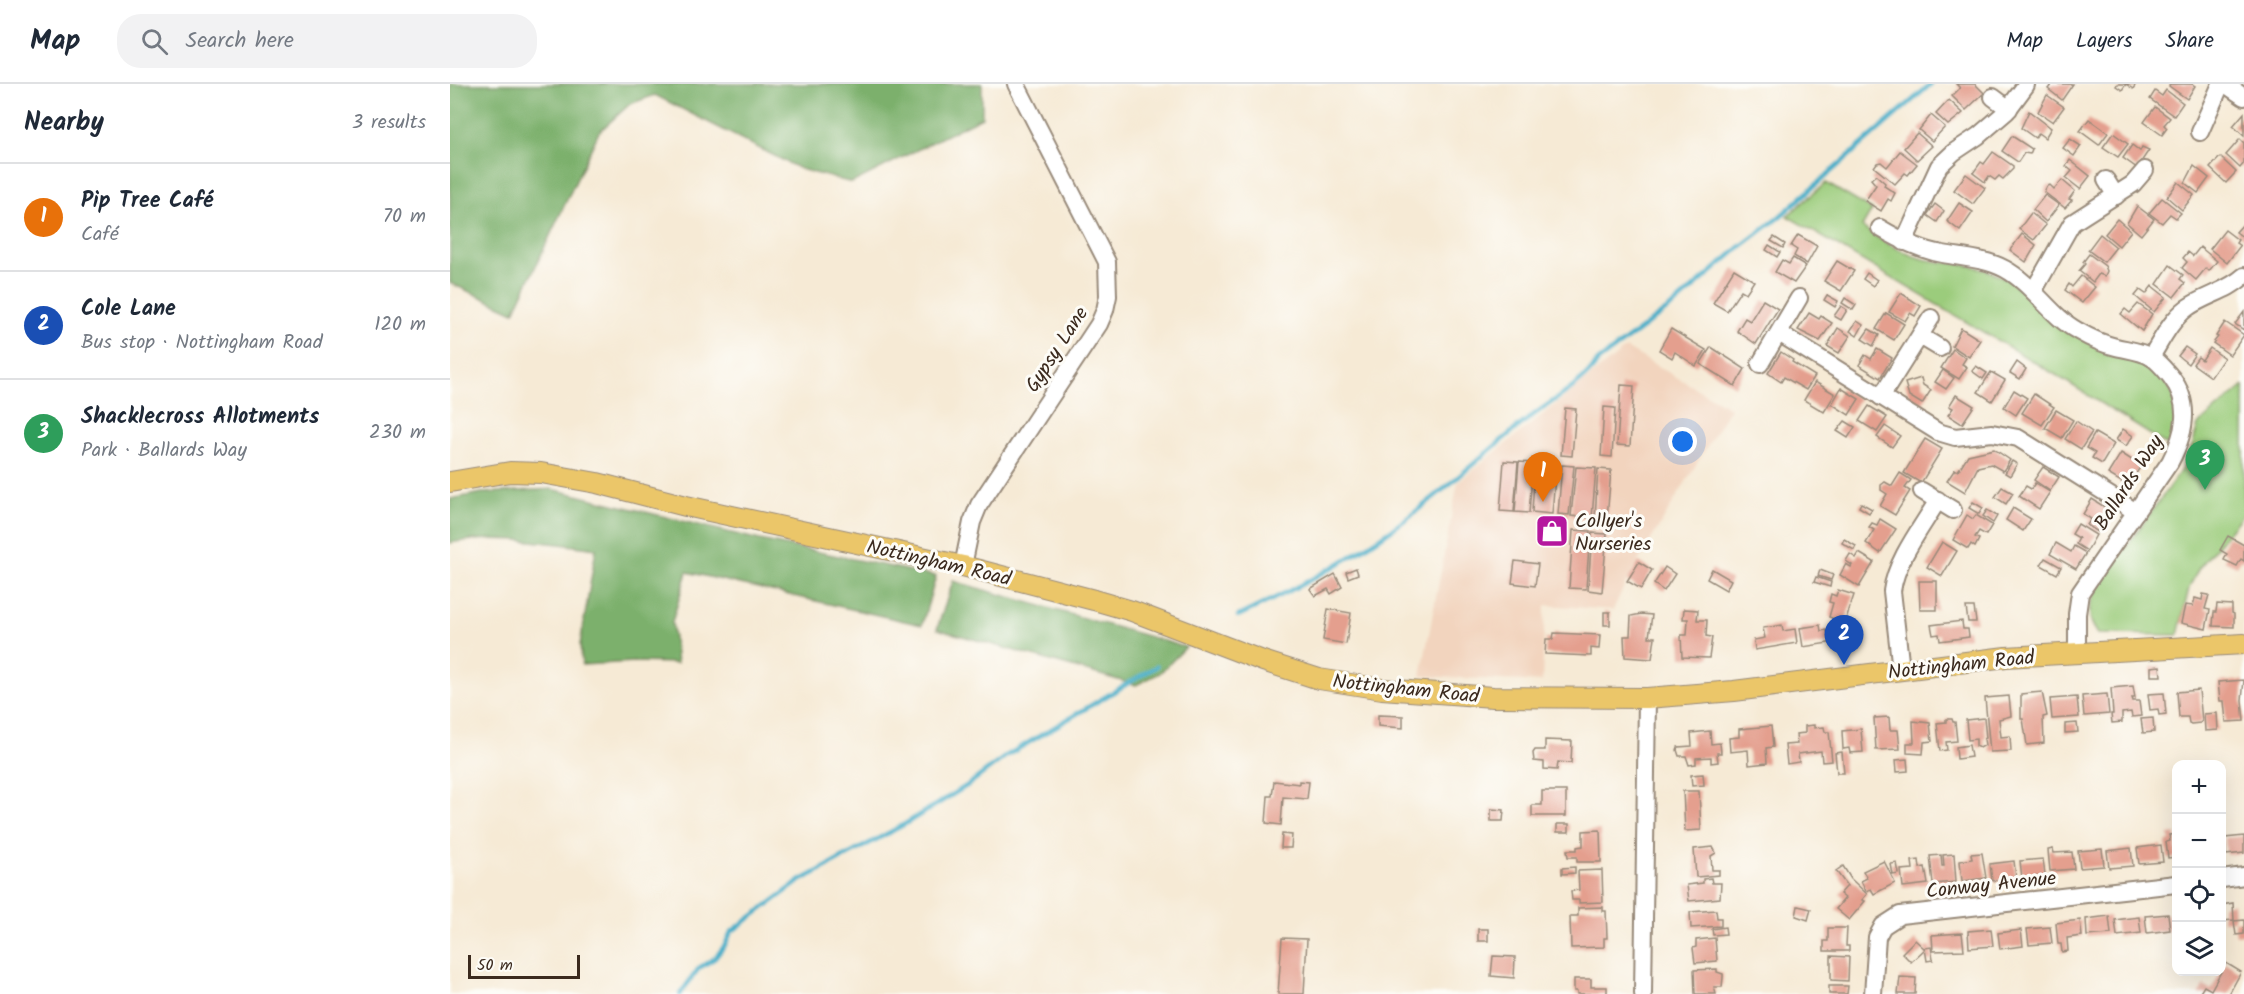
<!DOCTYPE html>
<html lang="en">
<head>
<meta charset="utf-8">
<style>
  :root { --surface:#fff; --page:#f2f2f3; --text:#1f2937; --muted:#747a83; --line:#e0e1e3; --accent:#b5179e }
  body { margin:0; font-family:Kalam,sans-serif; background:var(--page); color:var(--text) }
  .controls { position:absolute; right:18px; bottom:18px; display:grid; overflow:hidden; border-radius:12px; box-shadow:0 6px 24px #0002 }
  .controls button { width:54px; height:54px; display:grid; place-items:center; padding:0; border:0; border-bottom:2px solid var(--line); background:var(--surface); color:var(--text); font:30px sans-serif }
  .scale { position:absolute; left:18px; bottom:15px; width:112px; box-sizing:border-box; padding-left:6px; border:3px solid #3b2a1e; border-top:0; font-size:16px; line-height:21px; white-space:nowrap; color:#3b2a1e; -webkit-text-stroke:4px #fdfcf7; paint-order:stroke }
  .you { position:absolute; left:1233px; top:358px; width:21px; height:21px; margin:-15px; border:4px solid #fff; border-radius:50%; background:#1a73e8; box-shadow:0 0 0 9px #1a73e833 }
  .badge { display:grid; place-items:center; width:39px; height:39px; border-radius:50%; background:var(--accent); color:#fff; font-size:20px; font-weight:700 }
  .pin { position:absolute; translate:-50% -50px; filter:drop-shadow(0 2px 3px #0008) }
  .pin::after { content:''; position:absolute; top:32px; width:21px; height:18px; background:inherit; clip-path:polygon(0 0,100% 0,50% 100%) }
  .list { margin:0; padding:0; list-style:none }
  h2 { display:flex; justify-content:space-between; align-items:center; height:78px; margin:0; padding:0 24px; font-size:26px }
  h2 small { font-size:20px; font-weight:400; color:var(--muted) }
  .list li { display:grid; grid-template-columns:39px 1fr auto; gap:18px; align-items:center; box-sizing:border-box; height:108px; padding:0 24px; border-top:2px solid var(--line) }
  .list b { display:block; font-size:22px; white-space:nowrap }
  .list p { margin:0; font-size:20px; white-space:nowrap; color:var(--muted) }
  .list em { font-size:20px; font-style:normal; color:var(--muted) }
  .icon { flex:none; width:33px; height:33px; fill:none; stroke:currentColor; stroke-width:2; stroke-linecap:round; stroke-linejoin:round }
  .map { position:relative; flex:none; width:1794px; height:910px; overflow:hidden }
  header { display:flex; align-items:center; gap:36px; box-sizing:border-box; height:84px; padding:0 30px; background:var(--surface); border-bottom:2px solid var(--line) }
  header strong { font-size:28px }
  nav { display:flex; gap:33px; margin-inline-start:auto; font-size:21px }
  .search { width:420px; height:54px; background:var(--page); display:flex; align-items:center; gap:15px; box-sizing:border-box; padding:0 21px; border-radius:24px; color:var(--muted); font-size:22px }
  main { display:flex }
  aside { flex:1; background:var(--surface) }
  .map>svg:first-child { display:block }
  .built { fill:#f2d4be }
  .green { fill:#9bcc7c; stroke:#6b7b4d; stroke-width:1.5 }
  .forest { fill:#7cb06c; stroke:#5c6d45; stroke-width:1.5 }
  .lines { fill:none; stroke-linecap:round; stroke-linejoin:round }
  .stream { stroke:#49afc9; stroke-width:4.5 }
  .building { fill:#e49f8e }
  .minor-casing { stroke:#988a7a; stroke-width:20 }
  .major-casing { stroke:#988a7a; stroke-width:22 }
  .minor { stroke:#fff; stroke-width:16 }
  .major { stroke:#ebc669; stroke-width:20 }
  .labels { text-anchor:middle; stroke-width:6; stroke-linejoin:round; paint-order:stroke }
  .street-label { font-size:20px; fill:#3b2a1e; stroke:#fdfcf7 }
  .poi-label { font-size:20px; fill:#3b2a1e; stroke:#fdfcf7; text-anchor:start }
</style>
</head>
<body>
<header>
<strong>Map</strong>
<div class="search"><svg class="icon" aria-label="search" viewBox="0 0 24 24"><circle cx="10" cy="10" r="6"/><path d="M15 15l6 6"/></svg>Search here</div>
<nav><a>Map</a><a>Layers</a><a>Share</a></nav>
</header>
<main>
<aside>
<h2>Nearby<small>3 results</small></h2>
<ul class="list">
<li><span class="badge" style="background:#e8710a">1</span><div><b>Pip Tree Café</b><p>Café</p></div><em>70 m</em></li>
<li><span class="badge" style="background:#1a4fb4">2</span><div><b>Cole Lane</b><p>Bus stop · Nottingham Road</p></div><em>120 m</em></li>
<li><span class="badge" style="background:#2e9e5b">3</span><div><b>Shacklecross Allotments</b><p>Park · Ballards Way</p></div><em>230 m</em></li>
</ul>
</aside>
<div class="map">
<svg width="1794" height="910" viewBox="0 0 1794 910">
  <rect width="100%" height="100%" fill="#fdfcf7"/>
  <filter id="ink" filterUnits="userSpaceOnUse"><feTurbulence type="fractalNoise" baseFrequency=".0167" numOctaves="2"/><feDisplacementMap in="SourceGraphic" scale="12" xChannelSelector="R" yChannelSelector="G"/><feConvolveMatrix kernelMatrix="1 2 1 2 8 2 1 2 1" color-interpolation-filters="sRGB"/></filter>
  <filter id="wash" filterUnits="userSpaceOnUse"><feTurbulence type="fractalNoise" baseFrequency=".008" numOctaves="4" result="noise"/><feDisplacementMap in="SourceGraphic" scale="24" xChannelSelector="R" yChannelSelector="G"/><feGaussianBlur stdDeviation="1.35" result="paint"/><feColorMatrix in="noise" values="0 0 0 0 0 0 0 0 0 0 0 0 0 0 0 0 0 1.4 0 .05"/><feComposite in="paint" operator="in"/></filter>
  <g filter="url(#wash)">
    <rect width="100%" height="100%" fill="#f6ead5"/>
    <path class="built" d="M1176,264L1280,324L1177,496L1163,526L1095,521L1092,598L971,592L1008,398Z"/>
    <g class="green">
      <path d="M1376,99L1422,126L1412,143C1430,155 1449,168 1470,174C1489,180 1511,178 1530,184C1551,190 1567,200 1583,214L1696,278C1729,306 1731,323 1720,363L1606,291L1337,132Z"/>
      <path d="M1794,302V429L1749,484L1739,504L1728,551L1648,550C1637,535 1638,525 1645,507L1734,382L1743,360L1748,341Z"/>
    </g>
    <g class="forest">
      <path d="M0,0H532V33L402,99L350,85L205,11L180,20L149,48L64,228L0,199Z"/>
      <path d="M102,405L310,456L486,492L472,541L237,488L222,538L227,579L184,578L132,581L130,561L146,465C100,459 46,450 0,459V415L32,409Z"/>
      <path d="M503,497L736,563L710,589L686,601L487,545Z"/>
    </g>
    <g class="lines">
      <g class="stream">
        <path d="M788,532C852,502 914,469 969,425C1007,395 1043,362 1082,332C1104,315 1133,301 1148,277L1226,219L1290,163L1328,134L1481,0"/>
        <path d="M230,910L249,884L265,874L275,861L281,848L350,797L455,740L518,701L556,672L707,582"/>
      </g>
    </g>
    <g id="blocks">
      <g class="building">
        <path d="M1506,0H1525L1534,9L1516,26L1502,12L1510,4Z"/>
        <path d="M1602,0H1623L1612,16L1598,5Z"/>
        <path d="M1667,0H1686L1683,5L1676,0L1672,6L1666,2Z"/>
        <path d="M1720,0H1742L1745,2L1737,15L1719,2Z"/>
        <path d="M1716,6L1733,19L1724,32L1700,15L1705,7L1712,12Z"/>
        <path d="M1597,11L1614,23L1603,38L1588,28Z"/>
        <path d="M1499,16L1513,29L1498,41L1486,30Z"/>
        <path d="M1705,23L1720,34L1714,41L1717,44L1712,51L1694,38Z"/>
        <path d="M1579,27L1601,44L1595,54L1588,49L1585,54L1571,44Z"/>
        <path d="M1794,29V52L1783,42Z"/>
        <path d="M1481,31L1495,43L1482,57L1469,46Z"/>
        <path d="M1639,35L1658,49L1649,61L1630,47Z"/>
        <path d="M1467,49L1482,62L1467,76L1454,64Z"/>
        <path d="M1663,49L1678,60L1668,73L1653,63Z"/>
        <path d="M1562,52L1582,65L1580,70L1574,69L1568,78L1552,67Z"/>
        <path d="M1620,55L1631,62L1624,72L1613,64Z"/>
        <path d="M1790,55L1794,59V79L1790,84L1776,71Z"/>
        <path d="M1682,61L1690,67L1692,63L1699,66L1687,84L1673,74Z"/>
        <path d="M1450,67L1467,80L1458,91L1455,89L1445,100L1424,83L1427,79L1431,78L1437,83Z"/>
        <path d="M1543,68L1563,82V85L1553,95L1549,92L1545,96L1539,92L1535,98L1523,89L1531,78L1534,80Z"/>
        <path d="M1770,73L1786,88L1776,99L1760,84Z"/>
        <path d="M1620,76L1640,92L1630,105L1616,94L1622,87L1616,82Z"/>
        <path d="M1744,82L1759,94L1748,109L1735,99Z"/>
        <path d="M1516,90L1535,104L1523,120L1504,106Z"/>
        <path d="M1426,91L1435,99L1434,102L1445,109L1441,117L1438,115L1431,127L1415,117L1426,101L1421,95Z"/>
        <path d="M1612,96L1625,107L1619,115L1622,116L1615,124L1594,108L1597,102L1600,101L1604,105Z"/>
        <path d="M1728,98L1744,111L1732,126L1717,113Z"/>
        <path d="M1595,111L1609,121L1596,138L1583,126Z"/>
        <path d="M1712,114L1731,129L1726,134L1720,130L1712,139L1699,129Z"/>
        <path d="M1509,119L1523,128L1510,147L1497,137Z"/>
        <path d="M1485,120L1494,127L1487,138L1477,131Z"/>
        <path d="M1687,122L1704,135L1691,151L1677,139Z"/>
        <path d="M1581,129L1596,141L1584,156L1569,145Z"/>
        <path d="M1667,135L1681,147L1669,162L1655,150Z"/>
        <path d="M1794,139V154L1786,148Z"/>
        <path d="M1775,146L1788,156L1786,159L1790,162L1777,179L1760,165Z"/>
        <path d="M1572,150L1586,161L1576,178L1560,166Z"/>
        <path d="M1650,150L1666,163L1654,178L1638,166Z"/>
        <path d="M1348,151L1367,162L1357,180L1344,172L1347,166L1341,162Z"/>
        <path d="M1324,153L1335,160L1333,164L1321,157Z"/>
        <path d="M1319,161L1330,168L1327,173L1316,166Z"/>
        <path d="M1750,163L1767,177L1759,187L1756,184L1746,196L1732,184L1737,178L1733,174L1738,168L1743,172Z"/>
        <path d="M1639,170L1655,182L1657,187L1655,192L1649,190L1643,198L1629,187L1635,180L1633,178Z"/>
        <path d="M1343,174L1356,182L1344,199L1325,188L1332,176L1339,180Z"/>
        <path d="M1387,177L1404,187L1391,207L1374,197Z"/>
        <path d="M1720,181L1733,191L1730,195L1735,199L1724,213L1707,200Z"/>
        <path d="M1284,185L1304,197L1296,209L1291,206L1277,227L1263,219Z"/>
        <path d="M1417,189L1427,196L1423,202L1413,195Z"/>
        <path d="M1631,192L1645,203L1632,219L1615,206L1619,200L1622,203Z"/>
        <path d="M1702,202L1716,213L1704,228L1685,212L1690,206L1696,210Z"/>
        <path d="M1451,209L1471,222L1465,232L1460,229L1455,237L1439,228Z"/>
        <path d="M1377,211L1388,217L1385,223L1374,216Z"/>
        <path d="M1395,214L1406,221L1403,226L1392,219Z"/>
        <path d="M1313,216L1328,225L1306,260L1287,247L1295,234L1300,237Z"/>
        <path d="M1688,220L1702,230L1692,247L1671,230L1675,225L1680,229Z"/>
        <path d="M1391,222L1397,226L1391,236L1384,232Z"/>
        <path d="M1794,228V246L1785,240Z"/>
        <path d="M1359,229L1369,235L1371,232L1382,239L1370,257L1348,246Z"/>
        <path d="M1436,229L1454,240L1444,256L1426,245Z"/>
        <path d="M1407,237L1413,241L1407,252L1400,247Z"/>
        <path d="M1775,238L1794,251L1780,271L1763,259L1768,253L1766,252Z"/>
        <path d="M1388,244L1400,252L1389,269L1377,262Z"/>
        <path d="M1511,244L1530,256L1519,273L1502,262Z"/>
        <path d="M1221,245L1256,266L1246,282L1225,268L1222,274L1209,266Z"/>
        <path d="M1419,245L1429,251L1423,262L1412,255Z"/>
        <path d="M1261,263L1295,285L1285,302L1250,280Z"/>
        <path d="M1735,263L1745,270L1738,280L1728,272Z"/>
        <path d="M1760,264L1774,274L1761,293L1743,280L1748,273L1752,276Z"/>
        <path d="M1427,265L1442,274L1430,294L1409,281L1415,271L1421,275Z"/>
        <path d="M1503,265L1516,274L1512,280L1517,283L1509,295L1491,284Z"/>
        <path d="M1331,268L1343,276L1342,278L1365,292L1356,306L1334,293L1331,298L1318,289Z"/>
        <path d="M1567,278L1576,285L1570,295L1560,289Z"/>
        <path d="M1526,282L1537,289L1533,295L1522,287Z"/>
        <path d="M1493,286L1504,294L1496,305L1485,298Z"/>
        <path d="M1541,288L1555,296L1542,317L1528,308Z"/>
        <path d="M1471,294L1473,301L1481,306L1472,320L1459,312L1455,299Z"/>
        <path d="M1365,298L1385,310L1374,328L1354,316Z"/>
        <path d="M1171,301L1184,302L1180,362L1167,361Z"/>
        <path d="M1391,304L1409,315L1399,331L1382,320Z"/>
        <path d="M1564,306L1577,314L1566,331L1554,323Z"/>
        <path d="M1584,310L1604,323L1592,341L1572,329Z"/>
        <path d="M1506,311L1524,322L1512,340L1498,331L1503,324L1499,322Z"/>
        <path d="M1419,322L1437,333L1427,348L1409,337Z"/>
        <path d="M1154,323L1165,324L1162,373L1151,372Z"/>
        <path d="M1115,324L1126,325L1122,372L1111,371Z"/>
        <path d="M1606,326L1623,336L1612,354L1595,344Z"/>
        <path d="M1395,337L1405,343L1398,354L1387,347Z"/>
        <path d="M1626,337L1642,348L1631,365L1615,355Z"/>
        <path d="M1435,342L1450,352L1442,363L1427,353Z"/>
        <path d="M1673,345L1683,352L1676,362L1666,356Z"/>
        <path d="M1645,349L1664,360L1652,380L1642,374L1645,369L1636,364Z"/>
        <path d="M1475,355L1492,365L1471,399L1454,389Z"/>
        <path d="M1544,365L1560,376L1553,387L1541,380L1528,383L1515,408L1497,397L1505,385L1508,387L1518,371Z"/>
        <path d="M1671,369L1691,382L1678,402L1658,390Z"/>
        <path d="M1054,377L1068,378L1064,428L1050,427Z"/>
        <path d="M1562,377L1567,380L1560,392L1555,389Z"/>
        <path d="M1069,378L1083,379L1079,429L1065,428Z"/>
        <path d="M1085,380L1106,381L1102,430L1082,428Z"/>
        <path d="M1112,381L1124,382L1119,431L1108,430Z"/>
        <path d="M1126,383L1146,384L1142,434L1121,432Z"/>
        <path d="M1593,383L1609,393L1600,407L1584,396Z"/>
        <path d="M1148,385L1161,386L1157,435L1145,434Z"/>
        <path d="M1450,389L1461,396L1455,404L1460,407L1445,431L1430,422L1437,410L1431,406V401L1435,398L1442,402Z"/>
        <path d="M1585,399L1600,408L1589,425L1569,412L1576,402L1581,405Z"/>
        <path d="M1552,403L1563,409L1556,420L1545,413Z"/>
        <path d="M1642,415L1661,427L1648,448L1637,441L1641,435L1633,430Z"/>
        <path d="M1523,418L1533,424L1529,430L1519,424Z"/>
        <path d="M1411,419L1422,425L1419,429L1409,423Z"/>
        <path d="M1563,424L1581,435L1573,447L1556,436Z"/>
        <path d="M1537,426L1547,432L1543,439L1533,432Z"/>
        <path d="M1517,431L1523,435L1526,431L1542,441L1536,451L1529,447L1525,453L1529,455L1525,463L1521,460L1518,465L1503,456Z"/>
        <path d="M1430,435L1446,445L1430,469L1416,459L1424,446L1419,443L1422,439L1427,441Z"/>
        <path d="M1628,440L1646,451L1637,467L1626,460L1629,454L1622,450Z"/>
        <path d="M1123,446L1140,447L1136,505L1119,504Z"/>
        <path d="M1142,449L1157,450L1152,508L1138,506Z"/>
        <path d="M1778,452L1794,461V477L1791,475L1787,482L1774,476L1777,470L1770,466Z"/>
        <path d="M1394,455L1406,462L1404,466L1392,459Z"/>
        <path d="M1492,458L1507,467L1492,492L1477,483Z"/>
        <path d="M1606,459L1621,468L1624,462L1636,469L1626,485L1600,470Z"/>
        <path d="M1409,469L1424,478L1409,503L1390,491L1396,480L1401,483L1402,481L1396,477L1400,470L1406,474Z"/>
        <path d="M1595,474L1611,483L1607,490L1591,481Z"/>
        <path d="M1065,477L1088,480L1085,502L1062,499Z"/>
        <path d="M1189,478L1202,486L1191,505L1177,497Z"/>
        <path d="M1215,483L1225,490L1214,507L1204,500Z"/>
        <path d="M906,484L908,490L898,494L896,488Z"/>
        <path d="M1262,485L1281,496L1276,506L1257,495Z"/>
        <path d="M1370,486L1383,491L1381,496L1368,492Z"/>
        <path d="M885,490L892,503L881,510L878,505L865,512L860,505Z"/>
        <path d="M1366,493L1381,498L1380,503L1364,498Z"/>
        <path d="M1469,497H1487V526H1470Z"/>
        <path d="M1388,506L1404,511L1395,538L1379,533L1383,519L1379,518L1381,510L1386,512Z"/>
        <path d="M1753,510L1759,511L1755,525L1760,526L1756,545L1731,539L1735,521L1743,522L1745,514L1752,516Z"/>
        <path d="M1767,520L1782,521V529L1784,530V543L1763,542L1764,528H1766Z"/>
        <path d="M1516,523H1524L1526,538H1518Z"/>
        <path d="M878,525L901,529L896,560L873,556Z"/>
        <path d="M1234,525L1248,526L1247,536H1257L1256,552L1262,553L1259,574L1232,573L1231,551H1237L1238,535H1233Z"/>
        <rect x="1154" y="528" width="6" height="13"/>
        <path d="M1191,530L1202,531L1199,553H1205L1202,575L1175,573L1174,552H1180L1181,532Z"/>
        <path d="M1512,537L1513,545H1518L1519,553L1490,557L1489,550L1483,551L1481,541Z"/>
        <path d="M1332,541L1333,547L1345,545L1347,559L1305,566L1304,556L1315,554L1313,544Z"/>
        <path d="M1370,541L1371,547L1376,546L1385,558L1353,563L1350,544Z"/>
        <path d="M1104,549L1150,551L1149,565L1141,564V572L1095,570L1096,555H1103Z"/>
        <path d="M1710,582L1711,592H1701V583Z"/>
        <path d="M1794,596L1792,616L1794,637L1776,638L1774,617H1770L1768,598Z"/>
        <path d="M1683,602L1685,614H1682L1683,617H1689L1691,632L1682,633L1681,628L1672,629V638L1662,639L1661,630H1663L1661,604Z"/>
        <path d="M1749,606L1752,637L1750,639L1741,640L1739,639L1738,633H1729L1727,608Z"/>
        <path d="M1592,608L1597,632L1593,633L1594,659L1577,661L1573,635H1571V610Z"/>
        <path d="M1714,609L1716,630L1709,631L1708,625L1700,626L1698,610Z"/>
        <path d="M1657,610L1659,630L1634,632L1632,612Z"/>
        <path d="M1559,612L1561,632L1549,635L1551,653L1560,652L1561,667L1540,668L1535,614Z"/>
        <path d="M1627,613L1629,633L1602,635L1600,615Z"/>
        <path d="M1767,629L1768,646L1755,647L1754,630Z"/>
        <path d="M928,631L953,632V644L928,642Z"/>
        <path d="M1439,633L1440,646H1448L1450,665L1426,666L1424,634Z"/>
        <path d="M1534,634L1536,654L1534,655L1535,661L1530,664L1526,662V655L1518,656L1516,636Z"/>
        <path d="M1703,634L1704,648L1693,649L1691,635Z"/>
        <path d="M1496,635H1502L1503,638H1505L1507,657L1496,658L1497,666L1490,667L1487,639L1496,638Z"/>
        <path d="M1463,637L1480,639L1482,657L1474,658L1473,670L1457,669V659H1464Z"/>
        <path d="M1627,639L1628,648L1615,649V640Z"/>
        <path d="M1364,641V644L1374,643L1375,648H1379L1382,677L1372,678L1371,667L1348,670L1349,678L1337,680L1335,661L1347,660L1346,650L1355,649V642Z"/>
        <path d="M1321,642L1323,663L1316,664L1317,679L1299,681L1298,666L1280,668L1279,654L1289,653V645Z"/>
        <path d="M1411,645L1413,668L1400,669L1399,664L1393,665L1392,647Z"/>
        <path d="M1260,647L1261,660L1270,659L1271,669H1267L1268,678L1261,679V673L1246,674V680L1239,681L1236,672H1229L1227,666L1228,663L1242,662L1241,649Z"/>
        <path d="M1095,656L1122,657L1121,679L1108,678L1107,686L1094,685V678L1084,677L1083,669L1085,666H1095Z"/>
        <path d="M1519,661L1521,673L1507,675L1506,663Z"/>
        <path d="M1392,668L1394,689H1387L1385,669Z"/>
        <path d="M1457,675L1458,687L1447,688L1446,676Z"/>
        <path d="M1253,690L1254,701L1242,702L1241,691Z"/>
        <path d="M824,697L849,700V697L859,698L857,715L833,713L831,741L816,739L818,712H822Z"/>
        <path d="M1092,707H1116V732H1082V721H1092Z"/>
        <path d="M1233,707H1249L1251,746L1235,747Z"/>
        <path d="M1041,725L1054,726L1053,737H1041Z"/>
        <rect x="1107" y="740" width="12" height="8"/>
        <path d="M1150,746L1151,778H1127V773H1118L1117,766H1127V763L1133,762V747Z"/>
        <path d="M832,750L842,751L841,764H831Z"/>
        <path d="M1726,750V773L1718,774L1716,758L1720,757L1719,751Z"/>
        <path d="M1794,752V769L1776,771L1775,754Z"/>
        <path d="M1711,761L1713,778L1689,780L1687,764Z"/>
        <path d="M1263,763L1266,769L1261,772L1262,786H1269V791L1246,793L1244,765Z"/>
        <path d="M1681,764L1683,782L1659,784L1657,767Z"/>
        <path d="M1603,765L1604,769L1622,768L1624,785L1600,787L1598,766Z"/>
        <path d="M1652,765L1654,782L1630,784L1628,767Z"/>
        <path d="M1532,769L1536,794L1512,797L1510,777L1522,775L1521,770Z"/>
        <path d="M1504,770L1506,798L1483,800L1480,772L1491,771L1492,782H1494L1493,771Z"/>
        <path d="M1593,775L1595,791L1572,794L1570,777Z"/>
        <path d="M1469,776L1470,784L1475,783L1478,800L1453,803L1451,786L1463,785L1462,777Z"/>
        <path d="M1434,777L1445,799L1424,810L1421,805L1416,807L1411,797L1417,794L1413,787Z"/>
        <path d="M1564,777L1566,794L1542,797L1540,780Z"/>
        <path d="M1447,779L1449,790L1443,791L1441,780Z"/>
        <path d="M1393,782L1401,795L1417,810L1412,816L1415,817L1399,836L1386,825L1395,814L1390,810L1397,802L1386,787Z"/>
        <path d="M1125,783V789L1112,790V784Z"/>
        <path d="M1152,786L1153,818L1129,819V816H1122L1121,807L1129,806L1128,787Z"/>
        <path d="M1261,794L1262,799H1271L1270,814L1239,817L1237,801L1253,799V795Z"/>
        <path d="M1783,819L1784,836L1772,837V821Z"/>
        <path d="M1348,822L1361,825L1358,836L1346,832Z"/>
        <path d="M1153,823V827H1156L1157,854H1154V863L1121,864L1120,832H1128V824Z"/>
        <path d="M1266,826L1267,834H1271V842L1241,844L1240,828Z"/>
        <path d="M1718,830L1720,846L1697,849L1695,832Z"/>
        <path d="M1659,832L1661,850L1637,852L1636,835Z"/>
        <path d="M1689,833L1691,849L1667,852L1665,836Z"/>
        <path d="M1630,836L1632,852L1617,854L1618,867L1612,868L1611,860H1608L1606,839Z"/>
        <path d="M1794,836V850L1786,851L1784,837Z"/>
        <path d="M1275,843L1276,850L1263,851L1262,845Z"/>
        <path d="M1600,843L1602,859L1579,861L1577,845Z"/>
        <path d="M1378,844H1397L1396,862H1399V867H1374V857H1378Z"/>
        <rect x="1028" y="845" width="10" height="12"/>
        <path d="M1541,845L1543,862L1519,864L1518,847Z"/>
        <path d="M1571,846L1573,862L1550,865L1548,849Z"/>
        <path d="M1512,849L1514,866L1483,867L1482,851Z"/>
        <path d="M832,854L857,855L854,910H828Z"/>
        <path d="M1265,854L1267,877L1245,879L1243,864L1246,863V856Z"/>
        <path d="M1465,856L1475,865L1461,878L1452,869Z"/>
        <path d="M1481,863L1483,876L1477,877L1475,864Z"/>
        <path d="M1043,872L1065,873L1064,894L1041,892Z"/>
        <path d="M1381,872L1399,873L1398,897L1381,896Z"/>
        <path d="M1776,879L1791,888L1779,910H1749L1754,902L1761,906Z"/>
        <path d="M1267,885V888L1273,890V893L1272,903H1264L1266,910H1245L1244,886Z"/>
        <path d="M1450,893L1466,894L1465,910H1448Z"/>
        <path d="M1124,895H1141V903H1157V910H1127V907H1124Z"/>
        <path d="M1379,902H1398L1397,910H1379Z"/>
      </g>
    </g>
  </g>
  <g filter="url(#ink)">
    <use href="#blocks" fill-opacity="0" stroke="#988a7a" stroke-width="1.5"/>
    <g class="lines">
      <g class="minor-casing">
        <g id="minor">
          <path d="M1775,0L1794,13"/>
          <path d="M1543,13L1559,25"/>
          <path d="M1750,48L1771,0"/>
          <path d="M1656,96L1666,112"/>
          <path d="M1430,144C1450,156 1470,166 1493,170C1515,174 1536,175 1555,185C1584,201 1600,232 1628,247C1640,254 1653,260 1666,263C1678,266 1691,267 1701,273C1709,278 1715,286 1721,293C1742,320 1735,350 1720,378L1630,509L1627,530V568"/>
          <path d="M1454,158L1489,82L1504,68L1528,52L1556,28L1576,1"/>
          <path d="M1584,206L1622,139L1683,100L1695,86"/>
          <path d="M1329,249L1488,348L1505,353L1542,349L1568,354L1686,428"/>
          <path d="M1470,252L1490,264"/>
          <path d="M1701,273C1711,257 1721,236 1737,224C1755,211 1778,207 1794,192"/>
          <path d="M1310,280L1349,214"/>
          <path d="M1431,313L1481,234"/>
          <path d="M1472,407L1503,426"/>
          <path d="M513,482L522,438L529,421L649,240L655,226L658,212L657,178L566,0"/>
          <path d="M1451,586L1442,507C1446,476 1472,443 1488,416"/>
          <path d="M1772,795L1794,792"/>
          <path d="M1193,910L1197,614"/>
          <path d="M1423,910L1427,853L1433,842L1450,831L1726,800"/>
        </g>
      </g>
      <g class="major-casing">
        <path id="major" d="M0,398L60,388L91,389L147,399L236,422L513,482L644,516L682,527L813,577L869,595L932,605L1043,613L1197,614L1284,607L1556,573L1794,560"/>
      </g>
      <use href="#minor" class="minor"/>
      <use href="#major" class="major"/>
    </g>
  </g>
  <defs>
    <g id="shop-square" transform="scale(1.725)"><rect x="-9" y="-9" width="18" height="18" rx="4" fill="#b5179e" stroke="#fdfcf7"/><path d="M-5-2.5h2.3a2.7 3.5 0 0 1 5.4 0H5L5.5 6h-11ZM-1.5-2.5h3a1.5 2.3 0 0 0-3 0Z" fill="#fff"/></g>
  </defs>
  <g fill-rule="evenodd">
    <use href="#shop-square" x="1102" y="447"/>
  </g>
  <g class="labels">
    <g class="street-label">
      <text transform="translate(606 265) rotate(-57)" y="7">Gypsy Lane</text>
      <text transform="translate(1678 398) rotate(-57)" y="7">Ballards Way</text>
      <text transform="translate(489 478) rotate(13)" y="7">Nottingham Road</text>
      <text transform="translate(1511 580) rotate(-6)" y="7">Nottingham Road</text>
      <text transform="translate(956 604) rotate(6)" y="7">Nottingham Road</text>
      <text transform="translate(1541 800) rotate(-6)" y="7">Conway Avenue</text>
    </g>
    <g class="poi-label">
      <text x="1125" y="443">Collyer's<tspan x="1125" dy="23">Nurseries</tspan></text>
    </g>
  </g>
</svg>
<div class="controls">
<button>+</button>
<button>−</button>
<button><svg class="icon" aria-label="locate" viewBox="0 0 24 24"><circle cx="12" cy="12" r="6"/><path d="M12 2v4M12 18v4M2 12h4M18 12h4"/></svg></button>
<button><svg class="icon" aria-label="layers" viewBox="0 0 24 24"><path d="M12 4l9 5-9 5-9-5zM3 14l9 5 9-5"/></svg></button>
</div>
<div class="scale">50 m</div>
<div class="you"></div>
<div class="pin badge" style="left:1093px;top:418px;background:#e8710a">1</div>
<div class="pin badge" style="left:1394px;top:581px;background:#1a4fb4">2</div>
<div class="pin badge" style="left:1755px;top:406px;background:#2e9e5b">3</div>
</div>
</main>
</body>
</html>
